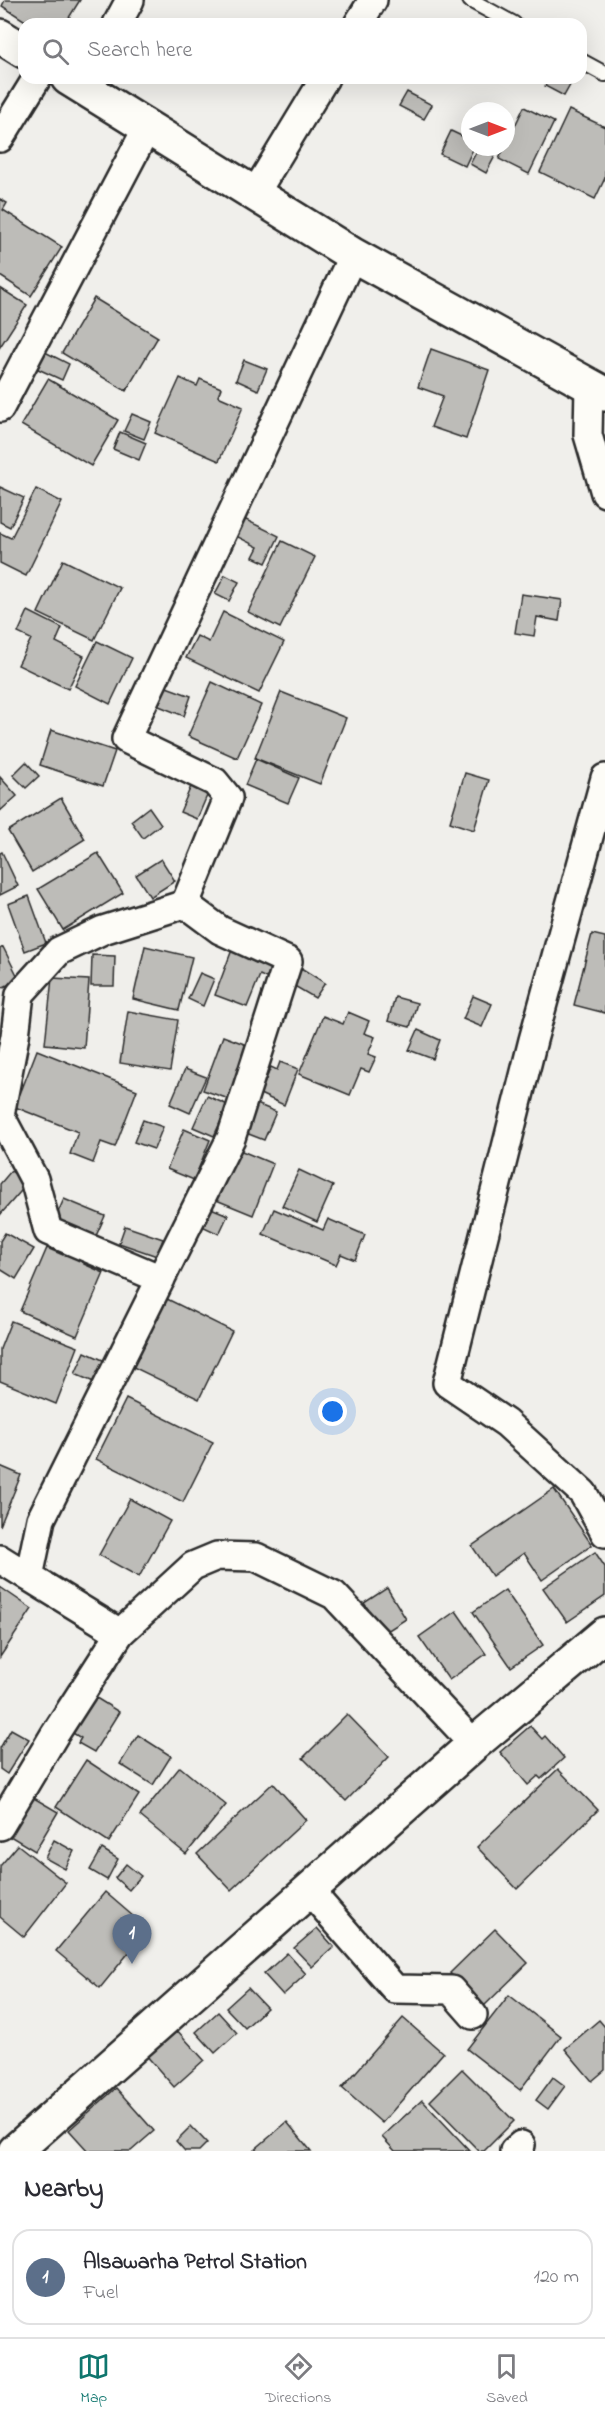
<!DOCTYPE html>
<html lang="en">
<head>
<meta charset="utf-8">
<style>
  :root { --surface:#fff; --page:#f7f7f7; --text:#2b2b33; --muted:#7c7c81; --line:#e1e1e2; --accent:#0f766e }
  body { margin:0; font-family:"Indie Flower",sans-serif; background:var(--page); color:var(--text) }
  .compass { position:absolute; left:461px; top:102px; width:54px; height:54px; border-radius:50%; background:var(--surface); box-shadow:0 6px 24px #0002; rotate:90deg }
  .you { position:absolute; left:333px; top:1412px; width:21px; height:21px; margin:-15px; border:4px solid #fff; border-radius:50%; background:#1a73e8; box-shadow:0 0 0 9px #1a73e833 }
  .badge { display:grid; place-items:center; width:39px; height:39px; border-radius:50%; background:var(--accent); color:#fff; font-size:20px; font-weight:700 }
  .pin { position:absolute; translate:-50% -50px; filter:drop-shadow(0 2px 3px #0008) }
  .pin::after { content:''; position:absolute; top:32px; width:21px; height:18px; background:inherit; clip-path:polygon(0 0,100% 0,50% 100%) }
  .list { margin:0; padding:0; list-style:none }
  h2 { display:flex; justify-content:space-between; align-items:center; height:78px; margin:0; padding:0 24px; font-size:26px }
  h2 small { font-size:20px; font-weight:400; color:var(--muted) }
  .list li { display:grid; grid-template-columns:39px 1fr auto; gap:18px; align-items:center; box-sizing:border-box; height:96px; margin:0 12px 12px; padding:0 12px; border:2px solid var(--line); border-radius:18px }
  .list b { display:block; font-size:22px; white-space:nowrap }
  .list p { margin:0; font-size:20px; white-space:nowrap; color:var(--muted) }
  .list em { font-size:20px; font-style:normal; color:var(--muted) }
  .icon { flex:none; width:33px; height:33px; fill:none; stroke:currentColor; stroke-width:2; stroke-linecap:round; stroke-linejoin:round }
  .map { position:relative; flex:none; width:605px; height:2151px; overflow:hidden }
  .search { position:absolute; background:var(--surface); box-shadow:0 6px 24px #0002; left:18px; right:18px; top:18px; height:66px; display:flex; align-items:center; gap:15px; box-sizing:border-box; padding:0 21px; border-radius:18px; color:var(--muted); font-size:22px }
  .sheet { height:186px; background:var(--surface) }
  nav { display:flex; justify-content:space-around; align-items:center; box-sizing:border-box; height:84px; border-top:2px solid var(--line); background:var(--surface); font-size:16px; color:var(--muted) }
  nav a { display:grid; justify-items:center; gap:3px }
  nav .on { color:var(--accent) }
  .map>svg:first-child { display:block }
  .building { fill:#bdbcb8; stroke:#2b2b2b; stroke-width:1.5 }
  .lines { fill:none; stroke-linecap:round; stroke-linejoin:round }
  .service-casing { stroke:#2b2b2b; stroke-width:18 }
  .minor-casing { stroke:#2b2b2b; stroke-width:32 }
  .tertiary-casing { stroke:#2b2b2b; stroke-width:38 }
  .service { stroke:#fdfcf7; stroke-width:14 }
  .minor { stroke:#fdfcf7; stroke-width:27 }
  .tertiary { stroke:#fdfcf7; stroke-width:33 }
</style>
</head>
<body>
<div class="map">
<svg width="605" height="2151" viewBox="0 0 605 2151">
  <rect width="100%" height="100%" fill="#f0efeb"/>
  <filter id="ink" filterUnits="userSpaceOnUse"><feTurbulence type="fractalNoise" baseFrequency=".0167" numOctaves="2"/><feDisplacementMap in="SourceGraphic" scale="12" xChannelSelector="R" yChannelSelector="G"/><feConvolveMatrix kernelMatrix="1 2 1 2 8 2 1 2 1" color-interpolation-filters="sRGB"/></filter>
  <g filter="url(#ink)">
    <g class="building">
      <path d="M5,0H80L65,24H30L2,6Z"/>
      <path d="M549,78H574L564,96L545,86Z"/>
      <path d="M407,92L432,105L424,119L399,106Z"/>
      <path d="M524,107L554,122L529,174L499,159Z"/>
      <path d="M569,110L605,127V178L595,199L540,172Z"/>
      <path d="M451,131L470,140V147H474L465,166L440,154Z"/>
      <path d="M479,147L495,156L486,173L470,164Z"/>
      <path d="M0,199L7,203L3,210L62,247L31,296L0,276Z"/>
      <path d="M0,288L27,305L0,347Z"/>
      <path d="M94,298L158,337L126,391L62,353Z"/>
      <path d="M431,349L489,370L466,439L431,427L443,396L418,387Z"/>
      <path d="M43,351L69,364L62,380L36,368Z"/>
      <path d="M244,360L267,369L258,390L236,380Z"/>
      <path d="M180,378L197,386L200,379L221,388L218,396L243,407L219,461L155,433Z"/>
      <path d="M48,379L118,420L91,466L21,425Z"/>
      <path d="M132,414L151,422L144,439L124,431Z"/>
      <path d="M120,432L146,443L139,460L113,449Z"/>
      <path d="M0,487L24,498L10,527L0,522Z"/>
      <path d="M36,489L62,502L26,576L0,563V533L11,538Z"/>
      <path d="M244,519L279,536L266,563L253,557L258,547L236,536Z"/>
      <path d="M282,541L315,557L280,628L248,612Z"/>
      <path d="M63,560L120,588L94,640L38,613Z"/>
      <path d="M225,575L239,582L229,601L215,594Z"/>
      <path d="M521,594L562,600L559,621L537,617L534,636L515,633Z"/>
      <path d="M28,611L62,628L56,642L84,656L68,689L18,665L31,639L18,633Z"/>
      <path d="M223,612L284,642L259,693L186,658L197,636L209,642Z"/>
      <path d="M97,641L132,658L110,704L75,686Z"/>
      <path d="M212,682L261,705L237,758L188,736Z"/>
      <path d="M161,685L191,696L184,716L154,704Z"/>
      <path d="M281,692L346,718L320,784L255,758Z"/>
      <path d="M51,730L115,751L103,786L40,765Z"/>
      <path d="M256,759L299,778L288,803L245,785Z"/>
      <path d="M26,762L39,776L26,788L13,775Z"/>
      <path d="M465,773L489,780L474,830L450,822Z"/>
      <path d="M0,777L17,796L0,811Z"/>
      <path d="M192,784L209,791L197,819L180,812Z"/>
      <path d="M61,798L85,839L32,872L8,831Z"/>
      <path d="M149,807L161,824L143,838L131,821Z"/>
      <path d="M2,852L18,886L0,895V853Z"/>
      <path d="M98,853L123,893L63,930L38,889Z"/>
      <path d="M161,859L175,881L150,897L136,875Z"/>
      <path d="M29,896L46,943L25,951L8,904Z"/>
      <path d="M592,934L605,937V1013L574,1005Z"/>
      <path d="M145,946L192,957L179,1010L133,999Z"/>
      <path d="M3,947L19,979L0,989V949Z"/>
      <path d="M233,947L274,962L268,979L260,975L247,1007L215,995Z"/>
      <path d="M92,955L115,956L114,986H91Z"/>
      <path d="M301,968L325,983L315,998L291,984Z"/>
      <path d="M200,973L214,979L203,1006L188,999Z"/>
      <path d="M52,978L89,980L84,1048L45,1044Z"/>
      <path d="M473,996L492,1004L482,1027L463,1019Z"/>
      <path d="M395,997L417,1003L410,1027L388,1021Z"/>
      <path d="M128,1011L178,1020L170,1071L120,1063Z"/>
      <path d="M348,1012L369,1021L364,1033L375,1037L368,1054L376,1057L369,1072L361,1069L350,1095L299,1074L323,1016L343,1024Z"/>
      <path d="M418,1030L440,1040L433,1059L409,1050Z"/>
      <path d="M223,1036L255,1048L240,1089L233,1086L229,1099L203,1090Z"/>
      <path d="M37,1050L137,1090L115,1147L101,1142L93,1163L70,1154L78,1132L15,1107Z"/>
      <path d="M280,1062L298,1069L284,1105L260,1094L271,1067L277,1070Z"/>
      <path d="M185,1069L206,1077L190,1113L170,1104Z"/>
      <path d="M207,1096L228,1105L214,1136L193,1127Z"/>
      <path d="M252,1102L276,1112L264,1140L241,1131Z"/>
      <path d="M143,1120L163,1127L154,1149L134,1142Z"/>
      <path d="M184,1129L210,1140L194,1180L167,1169Z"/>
      <path d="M230,1146L273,1164L253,1215L209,1197Z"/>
      <path d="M299,1170L333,1186L317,1222L282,1206Z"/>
      <path d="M11,1171L27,1184L0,1215V1184Z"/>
      <path d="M64,1199L105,1216L95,1238L54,1221Z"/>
      <path d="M211,1208L228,1215L219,1234L202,1226Z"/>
      <path d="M274,1209L323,1230L328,1219L365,1235L355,1260L341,1254L336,1265L263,1234Z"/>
      <path d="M125,1226L163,1239L157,1256L119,1243Z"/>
      <path d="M5,1233L34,1249L16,1279L0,1269V1241Z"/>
      <path d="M47,1248L63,1255L66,1250L86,1259L84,1264L104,1273L77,1336L20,1311Z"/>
      <path d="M163,1297L232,1331L199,1399L129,1365Z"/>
      <path d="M11,1321L78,1347L56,1404L0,1381V1349Z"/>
      <path d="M85,1352L105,1361L96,1383L75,1374Z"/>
      <path d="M126,1399L213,1442L183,1502L96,1459Z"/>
      <path d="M0,1466L21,1475L0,1526Z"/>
      <path d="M554,1489L592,1545L542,1580L524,1553L492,1576L472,1546Z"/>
      <path d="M130,1499L170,1521L139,1577L99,1555Z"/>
      <path d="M595,1552L605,1567V1596L567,1622L543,1588Z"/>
      <path d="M0,1587L32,1609L0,1657Z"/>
      <path d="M387,1588L406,1619L384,1633L364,1603Z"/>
      <path d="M505,1590L543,1645L511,1667L473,1612Z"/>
      <path d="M456,1611L486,1654L449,1680L419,1637Z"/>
      <path d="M85,1691L119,1712L94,1752L78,1743L81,1738L63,1727Z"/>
      <path d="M347,1714L389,1757L346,1801L303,1758Z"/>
      <path d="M530,1726L542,1739L545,1736L564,1758L541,1779L538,1776L528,1785L500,1752Z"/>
      <path d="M11,1729L29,1739L7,1774L0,1769V1748Z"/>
      <path d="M138,1735L171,1756L153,1785L120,1764Z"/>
      <path d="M86,1760L139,1795L109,1842L56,1807Z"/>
      <path d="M180,1767L226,1805L186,1854L140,1816Z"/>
      <path d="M558,1769L598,1810L517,1889L477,1847Z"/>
      <path d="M273,1783L306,1820L231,1890L197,1854Z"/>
      <path d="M27,1794L58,1812L35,1851L5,1833Z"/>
      <path d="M54,1840L74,1851L65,1869L45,1858Z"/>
      <path d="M18,1845L66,1883L24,1937L0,1917V1866Z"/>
      <path d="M102,1849L118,1859L107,1880L90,1870Z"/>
      <path d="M126,1864L141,1876L129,1890L115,1878Z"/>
      <path d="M105,1892L148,1929L100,1988L56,1951Z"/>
      <path d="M317,1928L334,1947L312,1967L294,1948Z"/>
      <path d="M495,1929L528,1963L483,2007L450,1973Z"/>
      <path d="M287,1953L306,1974L283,1995L264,1974Z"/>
      <path d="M248,1988L267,2008L245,2028L226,2008Z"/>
      <path d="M509,1995L561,2036L520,2090L467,2049Z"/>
      <path d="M218,2012L237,2033L215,2053L196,2032Z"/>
      <path d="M403,2018L443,2053L382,2123L342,2088Z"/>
      <path d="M599,2020L605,2027V2070L592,2081L565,2049Z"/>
      <path d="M175,2028L204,2060L174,2087L145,2054Z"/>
      <path d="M462,2069L514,2121L484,2151H479L430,2101Z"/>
      <path d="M553,2077L565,2086L548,2109L536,2100Z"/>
      <path d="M116,2088L154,2131L131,2151H88L69,2130Z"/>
      <path d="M422,2100L470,2151H395L382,2137Z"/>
      <path d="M287,2122L311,2151H253Z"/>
      <path d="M191,2126L207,2143L199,2151H185L176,2141Z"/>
    </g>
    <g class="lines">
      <g class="service-casing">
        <g id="service">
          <path d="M470,0L514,24"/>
          <path d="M581,61L605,74"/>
        </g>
      </g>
      <g class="minor-casing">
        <g id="minor">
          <path d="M117,24L130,0"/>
          <path d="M358,24L373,0"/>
          <path d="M0,138L37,78"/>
          <path d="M254,195L325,78"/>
          <path d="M589,385L588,435L605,493"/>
          <path d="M0,408L147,128"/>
          <path d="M605,778L533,1040L447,1383L506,1423L583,1493L605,1533"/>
          <path d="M185,904L228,798L215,782L126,739L353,255"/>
          <path d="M0,1559L29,1577"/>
          <path d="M120,1633L29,1577L41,1519L231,1138L288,961L220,930L185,904L103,930L59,951L20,994L15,1036L0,1115L34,1179L48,1231L161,1279"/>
          <path d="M0,1826L55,1734L120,1633L193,1566L217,1556L256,1557L334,1595L474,1744"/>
          <path d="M309,1890L395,1989L451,1990L473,2015"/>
          <path d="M514,2151L521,2145"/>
        </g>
      </g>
      <g class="tertiary-casing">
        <g id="tertiary">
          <path d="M0,36L24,51"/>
          <path d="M68,78L353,255L605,394"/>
          <path d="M15,2151L474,1744L605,1634"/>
        </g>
      </g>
      <use href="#service" class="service"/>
      <use href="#minor" class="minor"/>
      <use href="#tertiary" class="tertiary"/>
    </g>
  </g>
</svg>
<svg class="compass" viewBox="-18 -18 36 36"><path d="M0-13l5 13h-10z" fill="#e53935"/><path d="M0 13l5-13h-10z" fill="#7c7c81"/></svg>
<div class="you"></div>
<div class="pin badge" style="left:132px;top:1964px;background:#5c6f8a">1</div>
<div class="search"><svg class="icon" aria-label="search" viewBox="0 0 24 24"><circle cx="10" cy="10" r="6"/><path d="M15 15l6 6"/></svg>Search here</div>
</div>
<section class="sheet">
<h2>Nearby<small></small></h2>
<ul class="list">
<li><span class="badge" style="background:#5c6f8a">1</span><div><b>Alsawarha Petrol Station</b><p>Fuel</p></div><em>120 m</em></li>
</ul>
</section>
<nav>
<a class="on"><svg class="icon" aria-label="map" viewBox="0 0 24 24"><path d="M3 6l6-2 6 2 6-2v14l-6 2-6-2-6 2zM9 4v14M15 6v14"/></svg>Map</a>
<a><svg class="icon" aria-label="directions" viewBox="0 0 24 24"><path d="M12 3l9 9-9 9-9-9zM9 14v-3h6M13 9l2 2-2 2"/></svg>Directions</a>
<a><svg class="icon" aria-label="saved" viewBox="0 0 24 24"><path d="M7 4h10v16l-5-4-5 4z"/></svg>Saved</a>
</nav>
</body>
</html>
